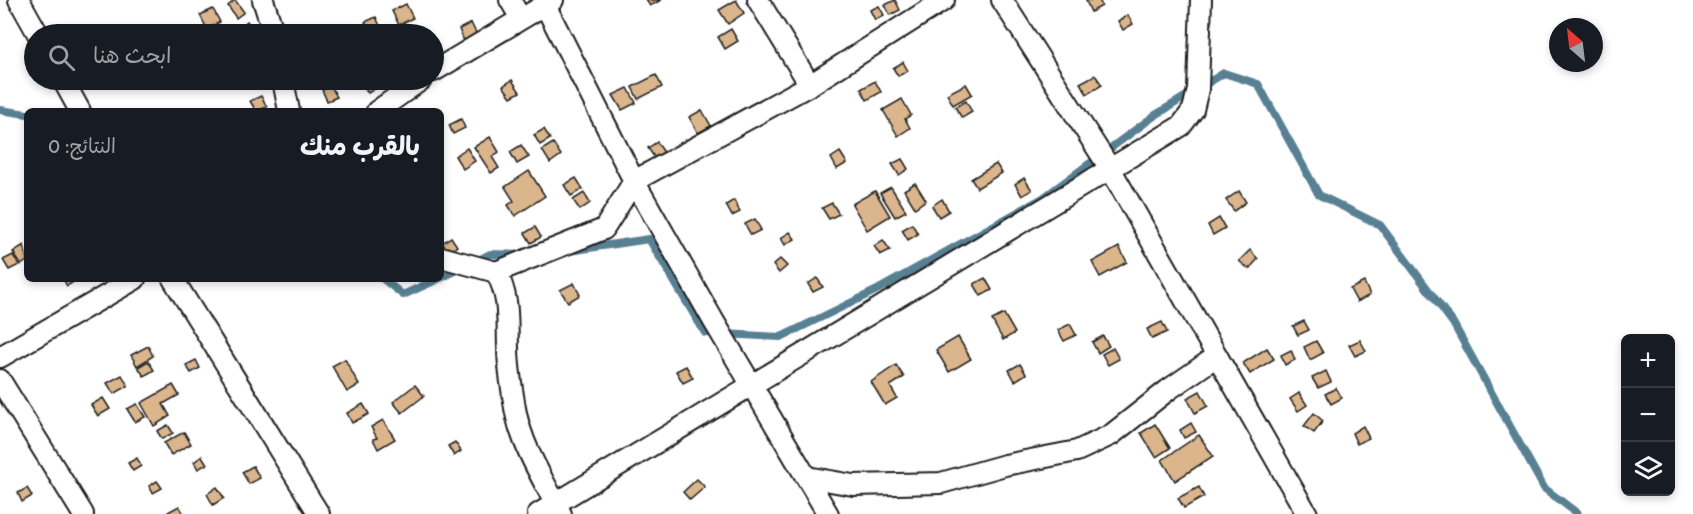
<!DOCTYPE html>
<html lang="ar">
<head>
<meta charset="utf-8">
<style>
  :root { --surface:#171b24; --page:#242831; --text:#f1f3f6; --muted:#9ea1a6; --line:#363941 }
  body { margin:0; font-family:Itim,"Playpen Sans Arabic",sans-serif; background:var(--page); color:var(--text); direction:rtl }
  .controls { position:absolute; right:18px; bottom:18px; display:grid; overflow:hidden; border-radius:9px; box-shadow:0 3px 9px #0003 }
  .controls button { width:54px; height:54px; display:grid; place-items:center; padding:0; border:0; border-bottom:2px solid var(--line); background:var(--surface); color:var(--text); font:30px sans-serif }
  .compass { position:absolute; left:1549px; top:18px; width:54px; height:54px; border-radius:50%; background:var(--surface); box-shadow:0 3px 9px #0003; rotate:332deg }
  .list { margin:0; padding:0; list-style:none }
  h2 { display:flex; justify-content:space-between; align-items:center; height:78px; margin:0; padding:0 24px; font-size:26px }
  h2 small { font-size:20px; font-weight:400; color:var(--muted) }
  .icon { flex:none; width:33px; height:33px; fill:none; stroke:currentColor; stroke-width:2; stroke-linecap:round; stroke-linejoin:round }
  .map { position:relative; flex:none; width:1693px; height:514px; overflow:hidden; direction:ltr }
  .search { position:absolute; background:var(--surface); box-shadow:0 3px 9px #0003; left:24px; top:24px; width:420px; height:66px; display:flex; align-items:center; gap:15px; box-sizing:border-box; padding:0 21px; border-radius:33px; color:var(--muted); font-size:22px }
  .panel { position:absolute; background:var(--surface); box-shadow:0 3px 9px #0003; left:24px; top:108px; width:420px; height:174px; border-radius:9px; direction:rtl }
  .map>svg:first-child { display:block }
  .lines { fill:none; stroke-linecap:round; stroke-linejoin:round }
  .stream { stroke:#598093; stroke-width:8 }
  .building { fill:#dbb58c; stroke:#1c1c1c; stroke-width:1.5 }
  .minor-casing { stroke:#1c1c1c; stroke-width:24 }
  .minor { stroke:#fff; stroke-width:20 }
</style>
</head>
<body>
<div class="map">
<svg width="1693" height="514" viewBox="0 0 1693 514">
  <rect width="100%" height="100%" fill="#fff"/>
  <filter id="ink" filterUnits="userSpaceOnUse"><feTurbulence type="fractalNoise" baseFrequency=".0167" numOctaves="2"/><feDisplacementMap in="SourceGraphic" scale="12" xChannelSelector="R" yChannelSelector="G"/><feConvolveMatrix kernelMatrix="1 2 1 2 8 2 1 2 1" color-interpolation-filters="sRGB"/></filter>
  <g filter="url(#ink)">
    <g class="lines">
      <g class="stream">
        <path d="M0,110L27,114"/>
        <path d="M569,251L649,239L705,333L781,337L879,289L1043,198L1154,116L1224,73L1258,84L1319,195L1380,225L1453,323L1544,488L1578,514"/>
        <path d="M475,262L490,254L521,255"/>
        <path d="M441,278L464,267"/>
        <path d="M383,279L403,295L438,279"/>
      </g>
    </g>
    <g class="building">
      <path d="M235,0L244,12L236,18L228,6Z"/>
      <path d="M646,0H661L650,6Z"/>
      <path d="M736,0L744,13L728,24L719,10Z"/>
      <path d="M895,0L900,10L890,15L885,5Z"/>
      <path d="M1089,0H1099L1102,6L1091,12L1086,1Z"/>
      <path d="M406,4L413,18L399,25L392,11Z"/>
      <path d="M879,6L884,15L875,20L870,10Z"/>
      <path d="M213,9L220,22L207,29L200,15Z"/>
      <path d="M1128,15L1133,24L1123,30L1118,21Z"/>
      <path d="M376,17L381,28L371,32L365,22Z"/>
      <path d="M247,21L253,30L246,34L240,27Z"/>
      <path d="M471,23L477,35L464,41L459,29Z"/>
      <path d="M731,29L738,41L725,49L718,37Z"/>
      <path d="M903,62L908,71L898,76L893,68Z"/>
      <path d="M656,75L662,87L638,99L632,87Z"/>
      <path d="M1095,75L1102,85L1087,94L1080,83Z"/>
      <path d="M359,80H377L381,85L368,93Z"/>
      <path d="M512,80L520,92L511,97L503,86Z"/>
      <path d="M875,81L881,92L867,100L861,89Z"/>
      <path d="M966,84L972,94L953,105L947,94Z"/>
      <path d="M331,86L337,97L327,101L322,90Z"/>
      <path d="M628,88L636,103L622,110L613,95Z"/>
      <path d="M261,96L267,107L256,111L250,101Z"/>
      <path d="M902,99L911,115L905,119L910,128L898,136L883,110Z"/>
      <path d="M966,101L972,112L962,118L955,107Z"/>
      <path d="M702,110L711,126L698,133L689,117Z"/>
      <path d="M461,119L465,128L453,134L449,125Z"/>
      <path d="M544,129L550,139L540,145L534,135Z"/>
      <path d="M490,137L499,152L492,157L499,168L491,173L474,147Z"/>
      <path d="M657,142L665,154L656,160L648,148Z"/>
      <path d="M553,143L561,155L550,163L542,150Z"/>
      <path d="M521,145L529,157L517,164L510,152Z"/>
      <path d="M467,148L475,161L463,169L455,156Z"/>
      <path d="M840,152L847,163L837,169L831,158Z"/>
      <path d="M902,159L908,169L899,175L892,164Z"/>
      <path d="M996,164L1002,173L977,188L971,179Z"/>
      <path d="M529,171L545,196L515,216L508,205L514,201L505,187Z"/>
      <path d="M576,178L583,189L571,196L564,185Z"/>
      <path d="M1024,178L1032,190L1022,196L1015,184Z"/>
      <path d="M915,183L926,200L915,208L904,190Z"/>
      <path d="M891,187L906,211L895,217L880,193Z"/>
      <path d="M875,191L890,216L867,230L852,204Z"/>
      <path d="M1239,191L1246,202L1234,211L1226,200Z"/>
      <path d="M584,193L590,203L580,210L573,200Z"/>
      <path d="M942,199L949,211L939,217L932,206Z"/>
      <path d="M734,200L740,212L732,216L726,205Z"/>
      <path d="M832,203L839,214L829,219L822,208Z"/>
      <path d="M1219,218L1225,228L1213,235L1208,225Z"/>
      <path d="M755,219L761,230L751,235L745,224Z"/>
      <path d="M912,224L918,234L908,240L902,230Z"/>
      <path d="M535,227L541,237L531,243L525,233Z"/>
      <path d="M790,232L795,239L785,245L781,238Z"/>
      <path d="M451,237L457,246L449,252L442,243Z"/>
      <path d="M883,240L890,250L880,255L874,246Z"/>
      <path d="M24,245L27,261L21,265L13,252Z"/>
      <path d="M1119,247L1127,262L1100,277L1092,262Z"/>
      <path d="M1250,250L1258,259L1249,269L1239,261Z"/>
      <path d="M13,255L19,265L9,270L3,260Z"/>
      <path d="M780,259L787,266L779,273L773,265Z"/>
      <path d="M817,278L823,287L813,292L808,284Z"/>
      <path d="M985,278L992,290L981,296L974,284Z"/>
      <path d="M63,279H78L67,286Z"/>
      <path d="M1364,282L1370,295L1357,302L1350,289Z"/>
      <path d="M574,283L580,295L568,302L560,290Z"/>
      <path d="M1004,314L1015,333L1003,340L992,320Z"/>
      <path d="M1304,321L1309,330L1298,335L1293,326Z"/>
      <path d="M1162,322L1167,332L1152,339L1147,329Z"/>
      <path d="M1070,324L1076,335L1064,341L1058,330Z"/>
      <path d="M1103,336L1109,346L1098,353L1092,342Z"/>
      <path d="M958,337L971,359L949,372L936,350Z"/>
      <path d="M1360,340L1366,351L1355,356L1349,345Z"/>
      <path d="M1316,341L1323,353L1310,360L1304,347Z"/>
      <path d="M148,346L153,356L137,366L131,355Z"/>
      <path d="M1113,348L1119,359L1108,365L1102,354Z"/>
      <path d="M1267,348L1274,359L1250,374L1243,363Z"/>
      <path d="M1291,350L1295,360L1285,365L1281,355Z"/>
      <path d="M345,359L359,385L347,392L332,366Z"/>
      <path d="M196,360L200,368L191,373L186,365Z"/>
      <path d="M148,361L154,370L144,376L138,367Z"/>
      <path d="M1020,364L1026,374L1015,381L1009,370Z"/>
      <path d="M896,365L904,377L890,386L897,398L885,405L871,382Z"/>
      <path d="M686,366L693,378L683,383L676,371Z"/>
      <path d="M1326,371L1331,382L1318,388L1312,378Z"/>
      <path d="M122,375L128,386L114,394L107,383Z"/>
      <path d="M173,385L179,395L163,404L170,416L154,426L141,403Z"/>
      <path d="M415,385L424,396L402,413L393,402Z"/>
      <path d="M1336,388L1342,398L1331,404L1325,394Z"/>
      <path d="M1200,391L1208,406L1195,413L1187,398Z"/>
      <path d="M1299,393L1307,405L1298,411L1290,399Z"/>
      <path d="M103,398L110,409L98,416L91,405Z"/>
      <path d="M137,404L145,417L135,422L127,409Z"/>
      <path d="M363,404L369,414L352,423L347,413Z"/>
      <path d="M1314,413L1323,421L1314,433L1304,426Z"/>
      <path d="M383,420L395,439L378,449L373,439L377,438L371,427Z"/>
      <path d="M1191,423L1196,432L1184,438L1180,430Z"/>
      <path d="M1155,424L1170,448L1156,457L1141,433Z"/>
      <path d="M168,425L173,433L162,439L157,431Z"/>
      <path d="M1363,426L1369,438L1357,444L1352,433Z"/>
      <path d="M184,432L191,444L171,455L164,443Z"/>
      <path d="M1199,435L1213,456L1175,481L1162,460Z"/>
      <path d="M455,442L461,451L454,456L448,446Z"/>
      <path d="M202,456L207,464L198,469L194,462Z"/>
      <path d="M137,458L141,466L133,471L128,463Z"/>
      <path d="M253,466L260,478L249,484L242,472Z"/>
      <path d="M697,479L705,487L690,500L683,492Z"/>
      <path d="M157,481L162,488L153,493L149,486Z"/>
      <path d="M217,487L224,498L213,505L207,494Z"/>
      <path d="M1199,487L1204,497L1184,508L1178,498Z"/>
      <path d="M27,488L32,496L22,502L18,493Z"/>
      <path d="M179,506L184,514H169L168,512Z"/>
    </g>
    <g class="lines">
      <g class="minor-casing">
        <g id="minor">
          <path d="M19,0L38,34"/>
          <path d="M263,0L274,34"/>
          <path d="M510,0L520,17"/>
          <path d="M758,0L810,85"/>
          <path d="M1002,0L1111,170L1307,514"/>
          <path d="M545,5L634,181L713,320L828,514"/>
          <path d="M434,71L553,0"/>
          <path d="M63,80L80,111"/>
          <path d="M283,80L289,111"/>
          <path d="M377,111L421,80"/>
          <path d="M441,257L496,272"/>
          <path d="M173,279L319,514"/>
          <path d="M0,357L135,279"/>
          <path d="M0,380L83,514"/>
          <path d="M807,477L853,485L941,483L1005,465L1077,451L1111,435L1168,390L1217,356"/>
          <path d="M538,514L1181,126L1193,110L1198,89L1201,0"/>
          <path d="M561,514C544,481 521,445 515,408C512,389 508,368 508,348C507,320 510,297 496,272L604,229L634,181L810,85L944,0"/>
        </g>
      </g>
      <use href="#minor" class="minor"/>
    </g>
  </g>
</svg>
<div class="controls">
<button>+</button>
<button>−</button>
<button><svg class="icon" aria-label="layers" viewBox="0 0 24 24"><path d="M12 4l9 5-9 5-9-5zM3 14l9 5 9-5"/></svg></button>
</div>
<svg class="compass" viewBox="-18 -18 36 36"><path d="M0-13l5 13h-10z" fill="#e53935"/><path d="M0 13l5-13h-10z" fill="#9ea1a6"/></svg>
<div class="search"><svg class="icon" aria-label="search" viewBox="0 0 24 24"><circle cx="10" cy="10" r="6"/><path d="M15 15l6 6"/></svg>ابحث هنا</div>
<section class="panel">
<h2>بالقرب منك<small>النتائج: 0</small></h2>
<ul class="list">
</ul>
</section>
</div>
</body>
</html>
